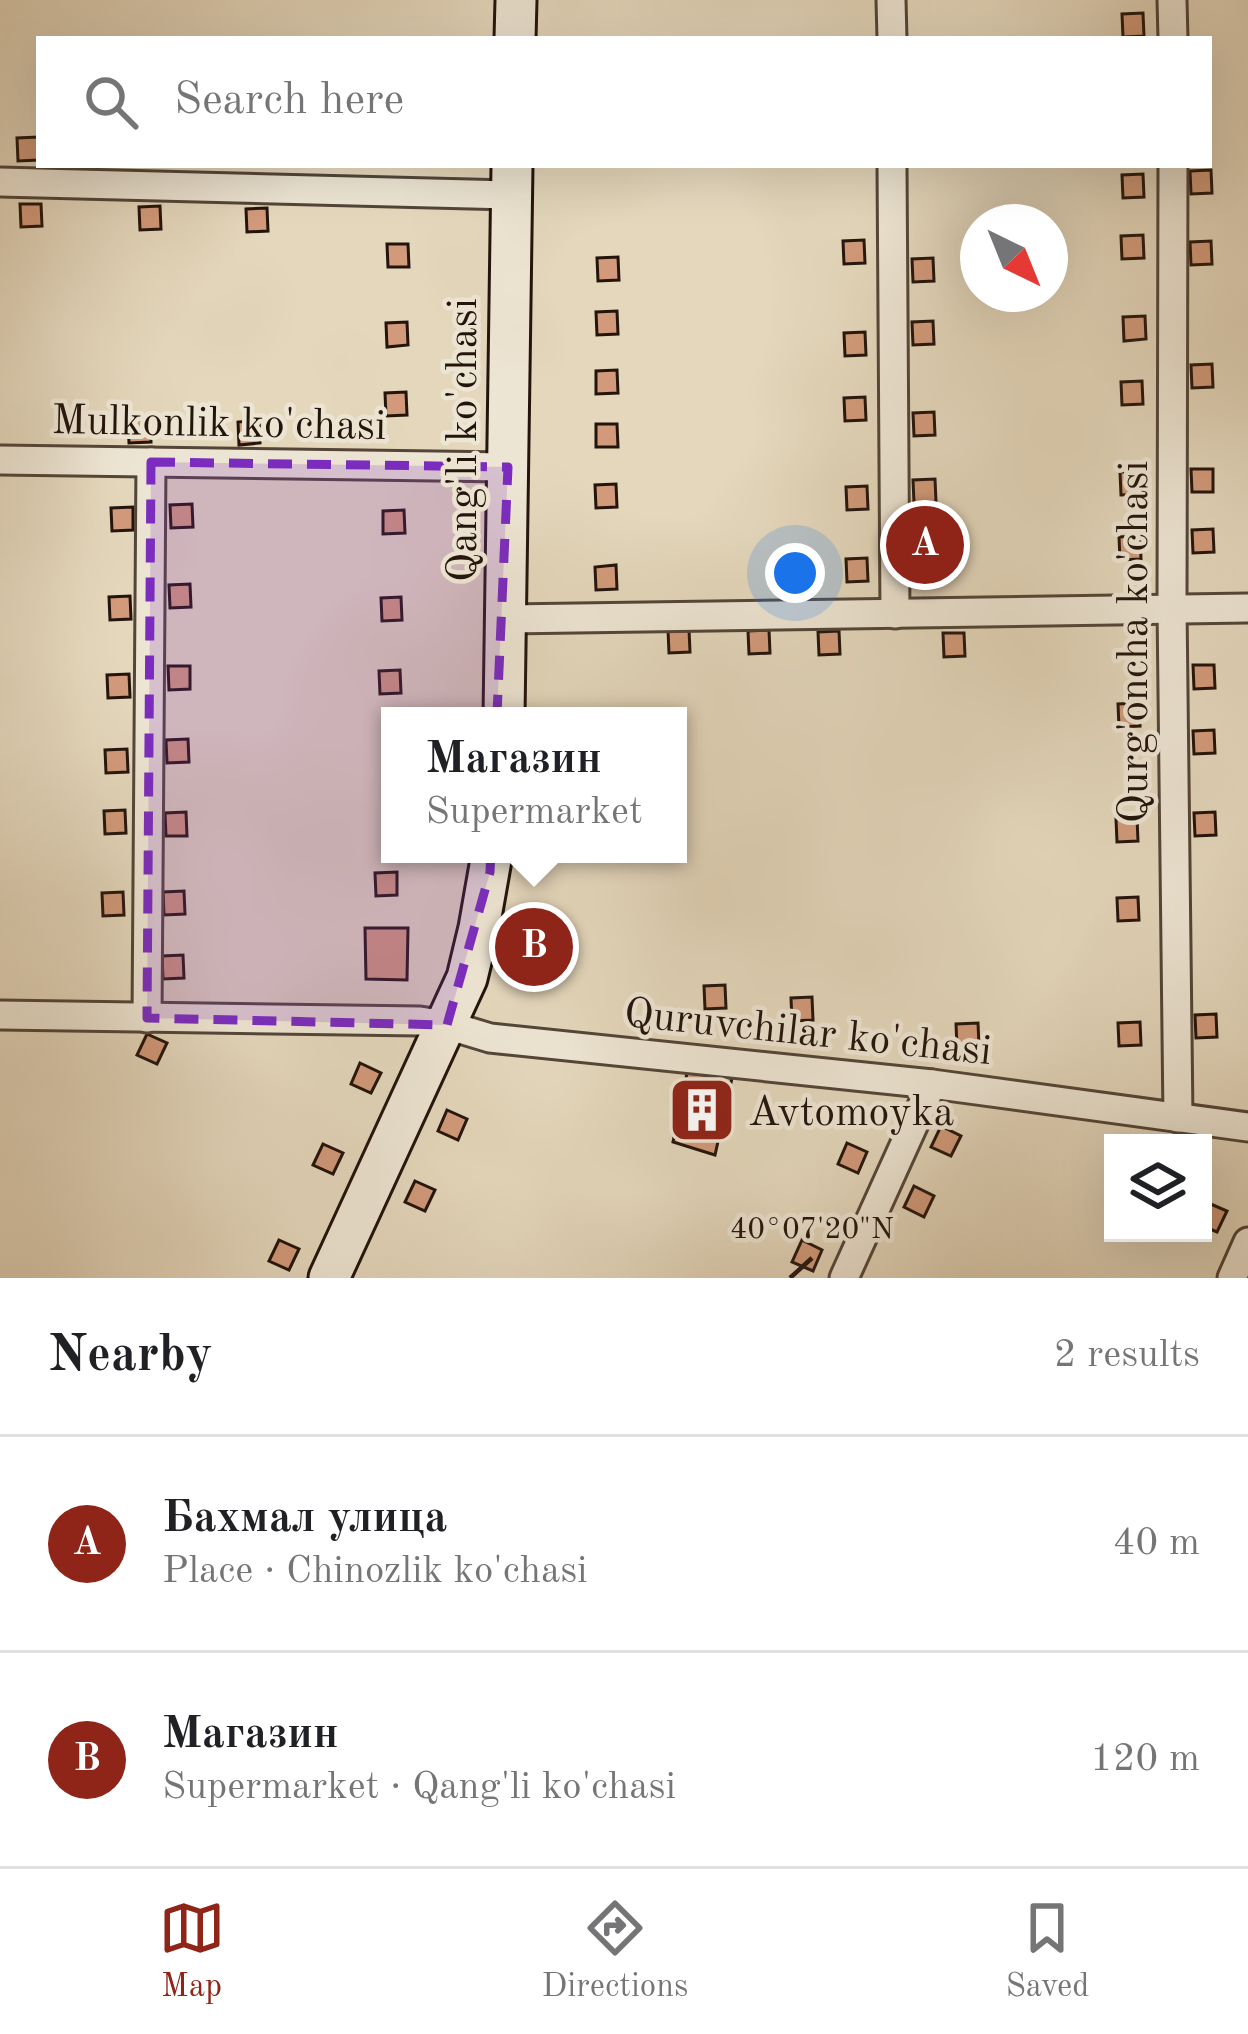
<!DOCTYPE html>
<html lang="en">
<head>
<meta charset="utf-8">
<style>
  :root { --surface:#fff; --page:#f6f6f6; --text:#202124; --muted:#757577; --line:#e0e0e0; --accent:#8f2418 }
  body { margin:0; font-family:"Old Standard TT",serif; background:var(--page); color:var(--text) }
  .controls { position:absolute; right:36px; bottom:36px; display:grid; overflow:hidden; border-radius:0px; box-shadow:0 12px 48px #0002 }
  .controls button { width:108px; height:108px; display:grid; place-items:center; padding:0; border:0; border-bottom:3px solid var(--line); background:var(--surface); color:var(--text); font:60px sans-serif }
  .compass { position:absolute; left:960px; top:204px; width:108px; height:108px; border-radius:50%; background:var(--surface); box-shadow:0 12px 48px #0002; rotate:137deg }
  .you { position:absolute; left:795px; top:573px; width:42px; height:42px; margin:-30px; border:9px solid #fff; border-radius:50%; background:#1a73e8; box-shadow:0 0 0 18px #1a73e833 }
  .badge { display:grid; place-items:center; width:78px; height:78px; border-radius:50%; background:var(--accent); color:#fff; font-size:39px; font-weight:700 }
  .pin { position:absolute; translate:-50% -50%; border:6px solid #fff; box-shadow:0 3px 12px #0006 }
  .popup { position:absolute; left:381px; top:707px; width:306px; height:156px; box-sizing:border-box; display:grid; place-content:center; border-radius:0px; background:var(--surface); filter:drop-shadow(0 3px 9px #0005); font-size:39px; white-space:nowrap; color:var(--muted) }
  .popup b { font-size:45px; color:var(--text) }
  .popup::after { content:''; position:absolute; left:50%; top:100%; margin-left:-24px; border:24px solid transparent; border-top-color:var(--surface) }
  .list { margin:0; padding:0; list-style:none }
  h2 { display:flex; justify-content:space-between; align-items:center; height:156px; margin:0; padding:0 48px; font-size:51px }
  h2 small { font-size:39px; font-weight:400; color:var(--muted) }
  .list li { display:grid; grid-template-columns:78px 1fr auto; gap:36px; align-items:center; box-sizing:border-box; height:216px; padding:0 48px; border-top:3px solid var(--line) }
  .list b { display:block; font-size:45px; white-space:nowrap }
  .list p { margin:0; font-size:39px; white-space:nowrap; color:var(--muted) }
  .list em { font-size:39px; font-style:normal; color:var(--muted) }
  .icon { flex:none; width:66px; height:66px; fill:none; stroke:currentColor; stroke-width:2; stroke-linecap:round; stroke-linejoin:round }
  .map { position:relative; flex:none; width:1248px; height:1278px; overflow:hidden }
  .search { position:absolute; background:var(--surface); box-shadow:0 12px 48px #0002; left:36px; right:36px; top:36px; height:132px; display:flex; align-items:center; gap:30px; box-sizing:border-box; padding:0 42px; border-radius:0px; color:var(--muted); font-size:45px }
  .sheet { height:588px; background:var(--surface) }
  nav { display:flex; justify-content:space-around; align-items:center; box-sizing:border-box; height:168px; border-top:3px solid var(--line); background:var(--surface); font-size:33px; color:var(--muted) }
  nav a { display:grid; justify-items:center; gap:6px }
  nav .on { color:var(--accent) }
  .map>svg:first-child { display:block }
  .building { fill:#d29a7a; stroke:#23140c; stroke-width:3 }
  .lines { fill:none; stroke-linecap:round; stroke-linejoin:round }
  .street-casing { stroke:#534538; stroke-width:33 }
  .secondary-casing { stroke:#23140c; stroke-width:45 }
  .street { stroke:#ede5d3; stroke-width:27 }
  .secondary { stroke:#ede5d3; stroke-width:39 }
  .marked { fill:#7b2cbf; fill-opacity:0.2; stroke:#7b2cbf; stroke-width:9; stroke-dasharray:24 15; stroke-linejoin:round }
  .ticks { fill:none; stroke:#23140c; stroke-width:4.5 }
  .labels { text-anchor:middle; stroke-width:9; stroke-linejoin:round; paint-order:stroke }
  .street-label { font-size:42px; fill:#23140c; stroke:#ede5d3 }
  .poi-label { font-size:42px; fill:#23140c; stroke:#ede5d3; text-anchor:start }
  .ticks-label { font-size:30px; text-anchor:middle; fill:#23140c; stroke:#ede5d3; stroke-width:9; stroke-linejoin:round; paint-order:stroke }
</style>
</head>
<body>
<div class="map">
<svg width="1248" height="1278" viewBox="0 0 1248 1278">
  <rect width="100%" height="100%" fill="#e4d7bc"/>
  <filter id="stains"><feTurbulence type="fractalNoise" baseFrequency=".00167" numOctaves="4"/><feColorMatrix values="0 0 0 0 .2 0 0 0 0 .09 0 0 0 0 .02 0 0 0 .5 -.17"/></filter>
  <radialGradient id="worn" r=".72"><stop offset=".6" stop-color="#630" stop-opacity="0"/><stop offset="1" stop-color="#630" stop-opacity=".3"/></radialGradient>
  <g class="building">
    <path d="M1143,13L1144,36L1123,37L1122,14Z"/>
    <path d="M38,137L39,160L18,161L17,138Z"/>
    <path d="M1211,170L1212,193L1191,194L1190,171Z"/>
    <path d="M1143,174L1144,197L1123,198L1122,175Z"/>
    <path d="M20,204H41L42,226L21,227Z"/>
    <path d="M160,206L161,229L140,230L139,207Z"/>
    <path d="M267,208L268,231L247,232L246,209Z"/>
    <path d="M1143,235L1144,258L1122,259L1121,236Z"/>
    <path d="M864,240L865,263L844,264L843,241Z"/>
    <path d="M1211,241L1212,264L1191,265L1190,242Z"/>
    <path d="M387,244H408L409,267H388Z"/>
    <path d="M618,257L619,280L598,281L597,258Z"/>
    <path d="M933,258L934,281L913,282L912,259Z"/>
    <path d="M617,311L618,334L597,335L596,312Z"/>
    <path d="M1145,316L1146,339L1124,341L1123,317Z"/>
    <path d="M933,321L934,344L913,345L912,322Z"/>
    <path d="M407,322L408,345L387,347L386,323Z"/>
    <path d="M865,332L866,355L845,356L844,333Z"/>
    <path d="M1212,364L1213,387L1192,388L1191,365Z"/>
    <path d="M617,370L618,393L596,394V371Z"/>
    <path d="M1142,381L1143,404L1122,405L1121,382Z"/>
    <path d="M406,392L407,415L386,416L385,393Z"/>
    <path d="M865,397L866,420L845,421L844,398Z"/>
    <path d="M934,412L935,435L914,436L913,413Z"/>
    <path d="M150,419L151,442L129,443L128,420Z"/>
    <path d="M259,420L260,443L239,445L238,422Z"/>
    <path d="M596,424H617L618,447H596Z"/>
    <path d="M1191,469H1213V492H1192Z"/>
    <path d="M1142,471L1143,494L1121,495L1120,472Z"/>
    <path d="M935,479L936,502L914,503L913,480Z"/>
    <path d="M616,484L617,507L596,508L595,485Z"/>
    <path d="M867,486L868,509L847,510L846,487Z"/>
    <path d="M192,504L193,527L171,528L170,505Z"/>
    <path d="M133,507V530L112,531L111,508Z"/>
    <path d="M404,510L405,533L383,534V511Z"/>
    <path d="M1213,529L1214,552L1193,553L1192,530Z"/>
    <path d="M935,533L936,556L915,557L914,534Z"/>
    <path d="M1140,536L1141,559L1120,560L1119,537Z"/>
    <path d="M867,558L868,581L847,582L846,559Z"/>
    <path d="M616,565L617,589L596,590L595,567Z"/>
    <path d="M190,584L191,607L170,608L169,585Z"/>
    <path d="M130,596L131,619L110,620L109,597Z"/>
    <path d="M401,597L402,620L382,621L381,598Z"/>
    <path d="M689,629L690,652L669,653L668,630Z"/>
    <path d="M769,630L770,653L749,654L748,631Z"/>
    <path d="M839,631L840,654L819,655L818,632Z"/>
    <path d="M943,633H964L965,656L944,657Z"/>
    <path d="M1193,665H1214L1215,688L1194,689Z"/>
    <path d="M168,666H190V689L169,690Z"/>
    <path d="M400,670L401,693L380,694L379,671Z"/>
    <path d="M129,674L130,697L108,698L107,675Z"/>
    <path d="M1139,703L1140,726L1119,727L1118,704Z"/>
    <path d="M1214,730L1215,753L1194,754L1193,731Z"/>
    <path d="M188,739L189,762L167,763L166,740Z"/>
    <path d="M127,749L128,772L106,773L105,750Z"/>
    <path d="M125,810L126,833L105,834L104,811Z"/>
    <path d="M186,812L187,836H166L165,813Z"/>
    <path d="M1215,812L1216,835L1195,836L1194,813Z"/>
    <path d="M1137,818L1138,841L1117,842L1116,819Z"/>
    <path d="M397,872V895L376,896L375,873Z"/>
    <path d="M184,891L185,914L164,915L163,892Z"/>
    <path d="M123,892L124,915L103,916L102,893Z"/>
    <path d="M1138,897L1139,920L1118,921L1117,898Z"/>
    <path d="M524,921L548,926L535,976L512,970Z"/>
    <path d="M365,928H408L407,980L366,979Z"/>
    <path d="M183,955L184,978L163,979L162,956Z"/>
    <path d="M725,985L726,1008L705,1009L704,986Z"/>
    <path d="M812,997L813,1020L792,1021L791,998Z"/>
    <path d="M1216,1014L1217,1037L1196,1038L1195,1015Z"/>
    <path d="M1140,1022L1141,1045L1119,1046L1118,1023Z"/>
    <path d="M978,1023L979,1046L957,1047L956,1024Z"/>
    <path d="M147,1034L167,1043L157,1064L137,1055Z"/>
    <path d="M360,1063L381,1073L371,1093L351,1084Z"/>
    <path d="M687,1073L732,1078L715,1155L673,1142Z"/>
    <path d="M447,1110L467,1119L458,1140L438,1131Z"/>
    <path d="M941,1126L961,1136L951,1156L931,1147Z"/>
    <path d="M847,1143L867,1152L858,1173L838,1164Z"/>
    <path d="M323,1144L343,1153L333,1174L313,1165Z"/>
    <path d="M415,1181L435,1190L425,1211L405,1202Z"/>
    <path d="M914,1186L934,1196L924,1217L904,1207Z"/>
    <path d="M1206,1202L1227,1211L1217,1232L1203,1226V1209Z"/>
    <path d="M279,1240L299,1249L289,1270L269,1261Z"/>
    <path d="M802,1240L822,1250L813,1271L792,1262Z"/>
  </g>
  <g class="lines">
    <g class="street-casing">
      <g id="street">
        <path d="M891,0L892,39"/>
        <path d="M1172,0L1173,39"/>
        <path d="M892,165L895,614"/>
        <path d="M1173,165L1172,607L1178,1118"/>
        <path d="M0,182L511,195"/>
        <path d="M0,460L508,467"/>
        <path d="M508,619L1248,608"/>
        <path d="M0,1015L420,1021L447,1025L490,1038L932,1084L1248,1127"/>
        <path d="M147,1018L151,462"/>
        <path d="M844,1278L932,1084"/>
        <path d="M1232,1278L1248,1242"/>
      </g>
    </g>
    <g class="secondary-casing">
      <g id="secondary">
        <path d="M515,39L516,0"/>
        <path d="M504,716L512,165"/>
        <path d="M329,1278L467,978L479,928L492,854"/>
      </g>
    </g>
    <use href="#street" class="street"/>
    <use href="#secondary" class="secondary"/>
  </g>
  <path class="marked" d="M151,462L508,467L490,872L447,1025L147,1018Z"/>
  <path class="ticks" d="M790,1278L812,1258"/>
  <defs>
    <g id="building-square" transform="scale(3.45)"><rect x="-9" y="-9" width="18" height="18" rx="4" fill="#8f2418" stroke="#ede5d3"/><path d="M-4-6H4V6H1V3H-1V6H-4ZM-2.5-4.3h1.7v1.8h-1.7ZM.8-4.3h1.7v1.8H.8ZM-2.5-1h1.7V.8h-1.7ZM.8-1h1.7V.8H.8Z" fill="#fff"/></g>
  </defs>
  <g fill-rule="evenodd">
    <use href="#building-square" x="702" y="1110"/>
  </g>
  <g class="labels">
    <g class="street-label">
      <text transform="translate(219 421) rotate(1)" y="15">Mulkonlik ko'chasi</text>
      <text transform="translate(461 440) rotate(-90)" y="15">Qang'li ko'chasi</text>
      <text transform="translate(1132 642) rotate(-90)" y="15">Qurg'oncha ko'chasi</text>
      <text transform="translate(808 1030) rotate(6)" y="15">Quruvchilar ko'chasi</text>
    </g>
    <g class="poi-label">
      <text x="748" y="1125">Avtomoyka</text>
    </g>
  </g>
  <g class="ticks-label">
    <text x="812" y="1238">40°07'20"N</text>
  </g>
  <rect width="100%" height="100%" filter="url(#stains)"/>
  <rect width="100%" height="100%" fill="url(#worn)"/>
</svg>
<div class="controls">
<button><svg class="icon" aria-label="layers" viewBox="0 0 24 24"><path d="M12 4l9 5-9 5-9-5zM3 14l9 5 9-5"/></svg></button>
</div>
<svg class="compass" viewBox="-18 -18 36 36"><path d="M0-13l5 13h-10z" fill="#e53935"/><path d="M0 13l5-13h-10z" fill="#757577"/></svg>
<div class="you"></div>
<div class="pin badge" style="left:925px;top:545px">A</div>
<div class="pin badge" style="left:534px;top:947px">B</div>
<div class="popup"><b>Магазин</b>Supermarket</div>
<div class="search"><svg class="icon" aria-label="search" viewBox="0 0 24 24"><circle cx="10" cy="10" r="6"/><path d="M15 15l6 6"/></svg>Search here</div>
</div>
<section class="sheet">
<h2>Nearby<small>2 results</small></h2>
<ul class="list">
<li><span class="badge">A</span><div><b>Бахмал улица</b><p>Place · Сhinozlik ko'chasi</p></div><em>40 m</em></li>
<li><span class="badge">B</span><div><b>Магазин</b><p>Supermarket · Qang'li ko'chasi</p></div><em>120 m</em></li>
</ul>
</section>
<nav>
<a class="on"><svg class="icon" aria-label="map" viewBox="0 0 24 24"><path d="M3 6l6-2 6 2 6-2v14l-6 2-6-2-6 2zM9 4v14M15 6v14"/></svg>Map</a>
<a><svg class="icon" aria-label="directions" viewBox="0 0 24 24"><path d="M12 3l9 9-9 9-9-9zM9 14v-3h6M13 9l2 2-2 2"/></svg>Directions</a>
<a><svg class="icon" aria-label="saved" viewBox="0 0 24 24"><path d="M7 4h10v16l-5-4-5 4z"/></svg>Saved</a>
</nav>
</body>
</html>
